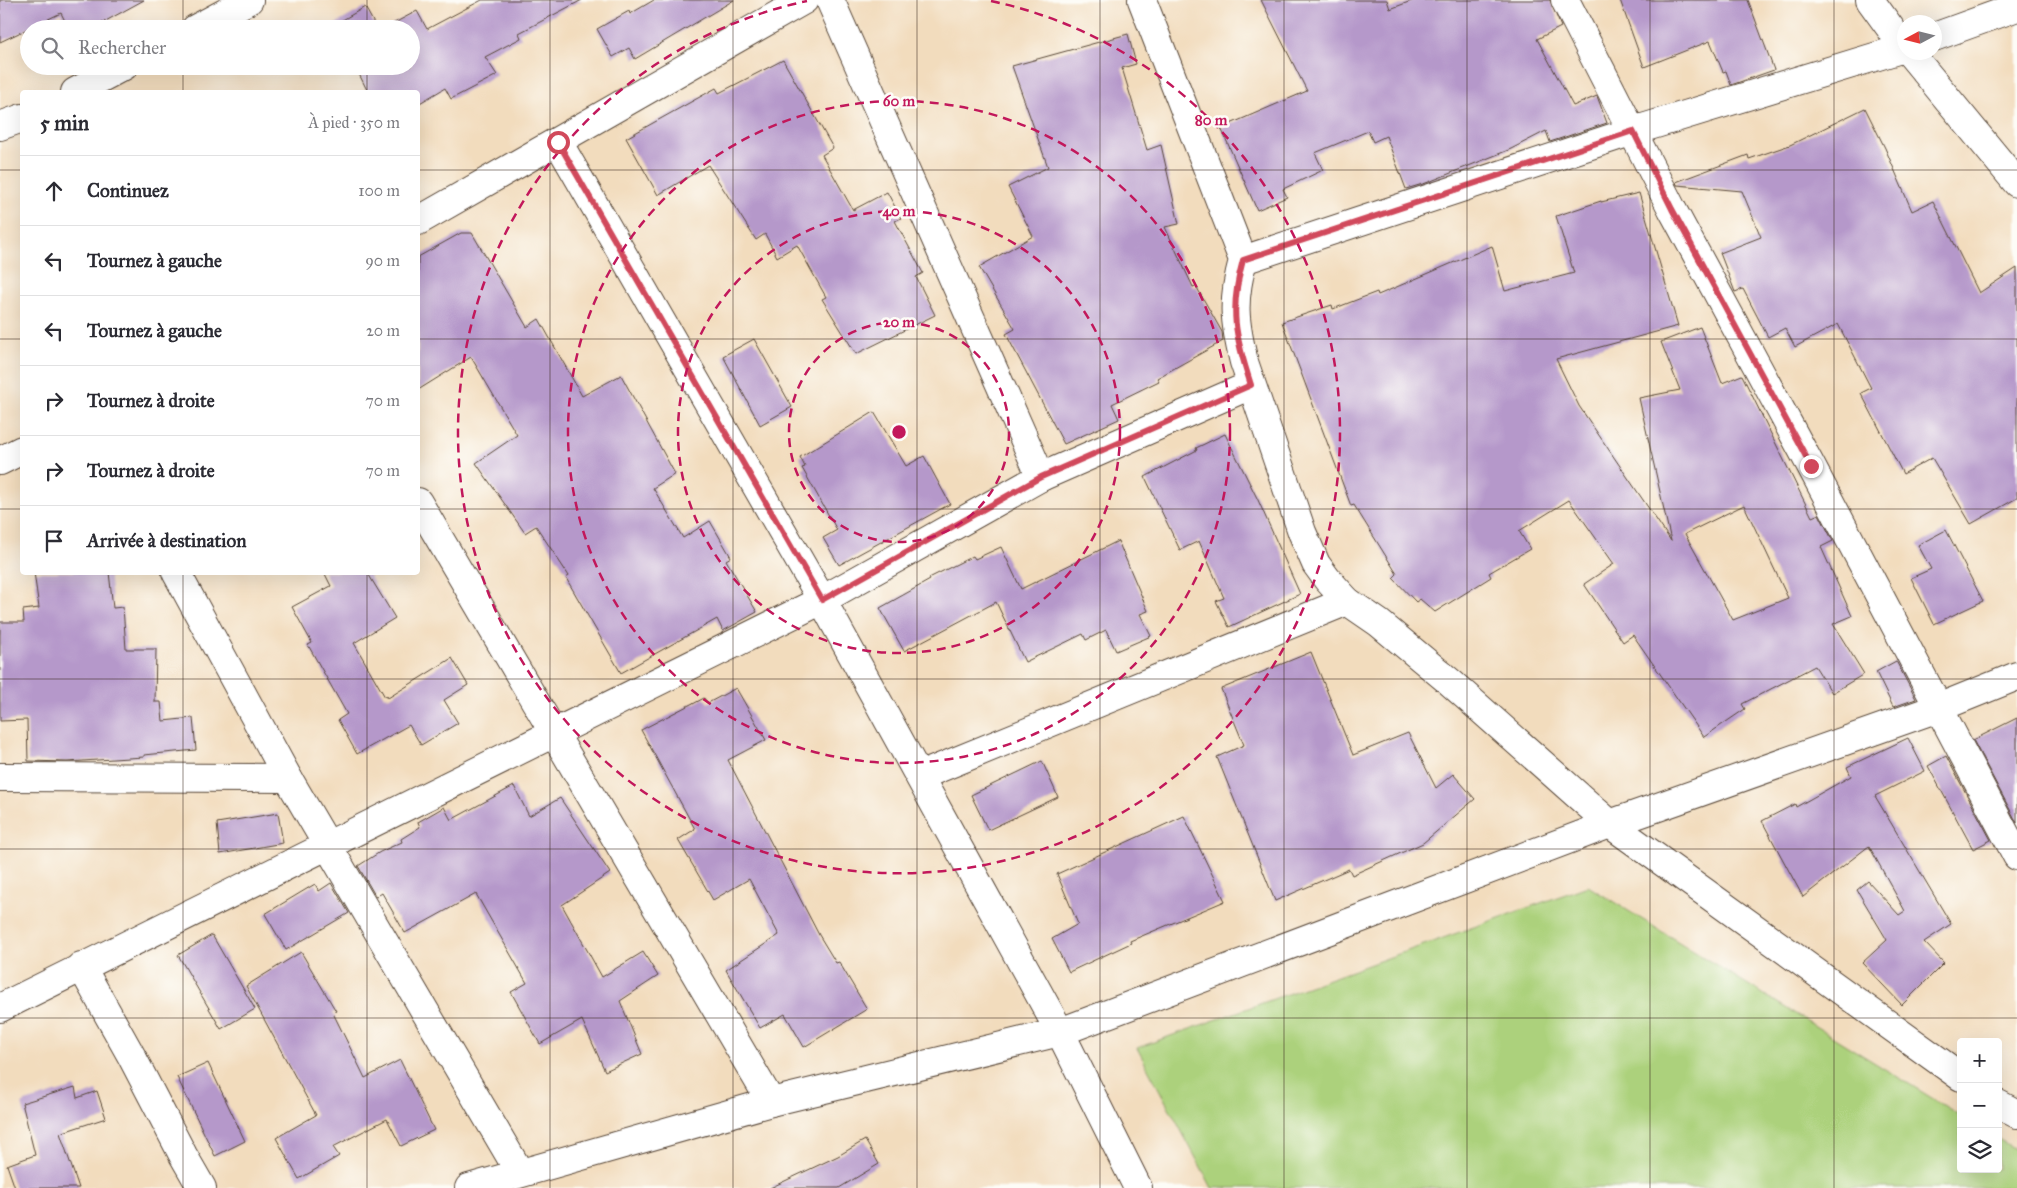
<!DOCTYPE html>
<html lang="fr">
<head>
<meta charset="utf-8">
<style>
  :root { --surface:#fff; --page:#f2f2f3; --text:#2b2b33; --muted:#7c7c81; --line:#e1e1e2 }
  body { margin:0; font-family:"IM FELL Great Primer",serif; background:var(--page); color:var(--text) }
  .controls { position:absolute; right:15px; bottom:15px; display:grid; overflow:hidden; border-radius:5px; box-shadow:0 5px 20px #0002 }
  .controls button { width:45px; height:45px; display:grid; place-items:center; padding:0; border:0; border-bottom:1px solid var(--line); background:var(--surface); color:var(--text); font:25px sans-serif }
  .compass { position:absolute; left:1897px; top:15px; width:45px; height:45px; border-radius:50%; background:var(--surface); box-shadow:0 5px 20px #0002; rotate:263deg }
  .stop { position:absolute; width:15px; height:15px; margin:-11px; border:4px solid #d1495b; border-radius:50%; background:#fff }
  .stop.end { background:#d1495b; border-color:#fff; box-shadow:0 1px 5px #0008 }
  .list { margin:0; padding:0; list-style:none }
  h2 { display:flex; justify-content:space-between; align-items:center; height:65px; margin:0; padding:0 20px; font-size:21px }
  h2 small { font-size:16px; font-weight:400; color:var(--muted) }
  .list li { display:grid; grid-template-columns:32px 1fr auto; gap:15px; align-items:center; box-sizing:border-box; height:70px; padding:0 20px; border-top:1px solid var(--line) }
  .list b { display:block; font-size:19px; white-space:nowrap }
  .list em { font-size:16px; font-style:normal; color:var(--muted) }
  .icon { flex:none; width:28px; height:28px; fill:none; stroke:currentColor; stroke-width:2; stroke-linecap:round; stroke-linejoin:round }
  .map { position:relative; flex:none; width:2017px; height:1188px; overflow:hidden }
  .search { position:absolute; background:var(--surface); box-shadow:0 5px 20px #0002; left:20px; top:20px; width:400px; height:55px; display:flex; align-items:center; gap:12px; box-sizing:border-box; padding:0 18px; border-radius:28px; color:var(--muted); font-size:19px }
  .panel { position:absolute; background:var(--surface); box-shadow:0 5px 20px #0002; left:20px; top:90px; width:400px; height:485px; border-radius:5px }
  .map>svg:first-child { display:block }
  .green { fill:#acd17b; stroke:#747e4c }
  .building { fill:#b598ca; fill-rule:evenodd }
  .lines { fill:none; stroke-linecap:round; stroke-linejoin:round }
  .minor-casing { stroke:#564536; stroke-width:30 }
  .minor { stroke:#fff; stroke-width:28 }
  .route { stroke:#d1495b; stroke-width:6 }
  .grid { fill:none; stroke:#3b2a1e; stroke-width:1; stroke-opacity:0.55 }
  .ring { fill:none; stroke:#c2185b; stroke-width:2.5; stroke-dasharray:9 6 }
  .centre { fill:#c2185b; stroke:#fdfcf7; stroke-width:2.5 }
  .ring-label { font-size:15px; text-anchor:middle; font-weight:bold; fill:#c2185b; stroke:#fdfcf7; stroke-width:5; stroke-linejoin:round; paint-order:stroke }
</style>
</head>
<body>
<div class="map">
<svg width="2017" height="1188" viewBox="0 0 2017 1188">
  <rect width="100%" height="100%" fill="#fdfcf7"/>
  <filter id="ink" filterUnits="userSpaceOnUse"><feTurbulence type="fractalNoise" baseFrequency=".02" numOctaves="2"/><feDisplacementMap in="SourceGraphic" scale="10" xChannelSelector="R" yChannelSelector="G"/><feConvolveMatrix kernelMatrix="1 2 1 2 8 2 1 2 1" color-interpolation-filters="sRGB"/></filter>
  <filter id="wash" filterUnits="userSpaceOnUse"><feTurbulence type="fractalNoise" baseFrequency=".0096" numOctaves="4" result="noise"/><feDisplacementMap in="SourceGraphic" scale="20" xChannelSelector="R" yChannelSelector="G"/><feGaussianBlur stdDeviation="1.12" result="paint"/><feColorMatrix in="noise" values="0 0 0 0 0 0 0 0 0 0 0 0 0 0 0 0 0 1.4 0 .05"/><feComposite in="paint" operator="in"/></filter>
  <g filter="url(#wash)">
    <rect width="100%" height="100%" fill="#f2dcbd"/>
    <path class="green" d="M1588,886L1961,1116V1169H1998V1139L2017,1150V1188H1212L1137,1048Z"/>
    <g id="blocks">
      <g class="building">
        <path d="M0,0H144L91,29H69L61,13L0,42Z"/>
        <path d="M482,0H582L519,33L521,38L485,57L497,75L451,99L445,88L418,104V92H368L355,66H411V29H383L417,11L427,29Z"/>
        <path d="M654,0H734L635,59L629,48L613,57L597,29L629,11L630,14Z"/>
        <path d="M1261,0H1387L1390,9L1414,0H1550L1561,27L1537,39L1573,106L1597,96L1607,123L1550,142L1546,131L1511,149L1426,183L1406,189L1386,136L1373,142L1368,131L1315,153L1323,170L1283,189L1287,197L1257,210L1221,128L1307,91Z"/>
        <path d="M1620,0H1748L1774,70L1731,85L1726,71L1723,72L1710,41L1644,67Z"/>
        <path d="M365,7L377,29H336L334,25Z"/>
        <path d="M1128,34L1136,64L1122,68L1147,150L1161,145L1179,224L1165,227L1193,287L1196,286L1222,332L1223,341L1157,378L1159,381L1112,404L1119,419L1064,444L1006,334L1015,329L979,267L1033,236L1008,187L1048,167L1012,66Z"/>
        <path d="M783,60L833,148L822,155L853,210L887,192L901,218L895,221L923,273L916,277L935,315L856,354L822,299L826,297L797,245L777,257L765,234L756,240L708,165L658,195L626,138L716,88L719,93Z"/>
        <path d="M1865,108L1885,148L1912,211L1933,201L1979,293L2017,268V498L1971,524L1932,458L1903,474L1861,393L1871,388L1838,324L1795,347L1785,328L1768,337L1743,289L1735,292L1720,253L1761,237L1742,191L1677,185L1676,182L1748,155L1749,159L1790,145Z"/>
        <path d="M1639,193L1678,326L1556,359L1579,406L1671,541L1639,398L1680,390L1661,342L1700,327L1722,383L1742,375L1812,517L1819,514L1833,541L1821,547L1852,616L1833,624L1864,674L1832,693L1815,666L1742,704L1745,709L1704,737L1633,635L1623,642L1584,584L1614,564L1569,500L1519,531L1530,549L1489,573L1491,577L1435,612L1420,599L1416,602L1393,578L1397,574L1354,505L1351,506L1282,322L1332,305L1333,309L1377,292L1378,295L1492,246L1505,291L1574,273L1556,216L1601,201V202ZM1744,505L1788,598L1733,620L1685,534Z"/>
        <path d="M461,233H472L527,327L539,319L582,396L621,375L675,474L653,488L683,538L710,521L731,557L726,560L757,612L723,631L717,619L621,673L566,578L569,576L536,526L525,533L476,463L517,435L471,357L418,390V257Z"/>
        <path d="M754,339L792,407L760,425L723,356Z"/>
        <path d="M874,412L906,466L924,456L950,504L839,565L823,538L837,530L802,468L805,467L800,457Z"/>
        <path d="M1225,434L1258,500L1300,594L1229,627L1216,601L1224,598L1199,541L1180,550L1145,477L1197,450L1196,448Z"/>
        <path d="M1946,530L1983,601L1934,624L1911,578L1931,569L1918,545Z"/>
        <path d="M1118,541L1148,611L1140,614L1151,636L1116,651L1106,630L1086,640L1083,634L1025,662L996,602L904,651L880,608L930,580L929,578L973,556L975,559L1001,547L1021,589Z"/>
        <path d="M34,572H109L113,608L123,607L126,649H156L155,702H161L163,721L193,718L196,750L144,755V757L67,762L28,761L27,720L0,721V622H24L23,610L39,608Z"/>
        <path d="M324,572H367L395,618L354,643L385,697L387,696L388,698L452,658L468,685L444,700L458,723L421,745L409,725L357,754L338,720L347,714L308,645L312,643L292,607L331,586Z"/>
        <path d="M1311,652L1353,755L1408,733L1436,788L1453,774L1475,799L1423,843L1352,875L1349,869L1275,901L1217,757L1244,745L1221,689Z"/>
        <path d="M1896,661L1916,699L1893,707L1876,672Z"/>
        <path d="M736,688L766,740L728,760L819,935L836,963L839,962L867,1009L804,1047L785,1014L760,1028L726,970L779,935L749,879L713,900L678,840L695,829L641,730L693,703V704L704,698L708,703Z"/>
        <path d="M2017,718V823L1973,740Z"/>
        <path d="M1908,738L1925,771L1875,796L1951,924L1924,942L1944,963L1902,1005L1862,963L1887,940L1857,890L1868,881L1899,915L1905,911L1869,846L1803,897L1762,821L1795,804L1796,807L1851,776L1847,767Z"/>
        <path d="M1946,756L1991,840L1973,849L1928,766Z"/>
        <path d="M1042,761L1058,797L988,830L971,795Z"/>
        <path d="M514,786L529,816L560,798L610,873L562,905L602,977L643,952L658,976L620,1001L642,1054L605,1071L582,1020L540,1044L511,992L527,983L476,894L405,933L382,893L376,897L358,866L380,852L402,842L401,839L420,827L418,822L444,807L451,820Z"/>
        <path d="M278,813L283,843L220,854L217,823Z"/>
        <path d="M1184,816L1225,901L1130,941L1131,943L1069,972L1052,939L1078,924L1057,874Z"/>
        <path d="M331,883L349,913L286,950L265,914L315,884L319,891Z"/>
        <path d="M212,935L255,1009L221,1029L178,955Z"/>
        <path d="M301,952L336,1011L333,1013L365,1078L400,1060L434,1130L401,1146L387,1119L333,1147L339,1156L299,1179L276,1138L316,1115L246,986Z"/>
        <path d="M208,1063L245,1141L215,1156L177,1077Z"/>
        <path d="M75,1087L77,1098L97,1091L106,1118L60,1133L79,1188H15L7,1165L35,1155L22,1103Z"/>
        <path d="M865,1140L879,1164L839,1188H770L838,1156Z"/>
      </g>
    </g>
  </g>
  <g filter="url(#ink)">
    <use href="#blocks" fill-opacity="0" stroke="#564536" stroke-width="1"/>
    <g class="lines">
      <g class="minor-casing">
        <g id="minor">
          <path d="M830,0L1041,477"/>
          <path d="M1142,0L1243,260C1232,300 1234,321 1244,362L1302,532L1316,564L1327,579L1347,601L1379,623L1450,682L1610,824L1938,708L2017,676"/>
          <path d="M1565,0L1672,209L1811,466L2017,856"/>
          <path d="M1870,0L1904,47"/>
          <path d="M195,29L249,0"/>
          <path d="M1934,37L2017,7"/>
          <path d="M1909,52L2017,183"/>
          <path d="M75,92L124,66"/>
          <path d="M0,126L22,118"/>
          <path d="M558,142L822,600L1060,1032L1138,1188"/>
          <path d="M418,221L804,0"/>
          <path d="M1243,260L1633,131L1904,48"/>
          <path d="M0,461L22,450"/>
          <path d="M418,502L771,1102"/>
          <path d="M176,572L288,778L520,1173"/>
          <path d="M920,776L1347,601"/>
          <path d="M0,777L288,778"/>
          <path d="M81,966L132,1057L183,1155L202,1188"/>
          <path d="M0,1008L822,600L1041,477L1251,385"/>
          <path d="M1998,1104L2017,1114"/>
          <path d="M469,1188L771,1102L1060,1032L1610,824L1961,1077"/>
        </g>
      </g>
      <use href="#minor" class="minor"/>
    </g>
  </g>
  <g class="lines" filter="url(#ink)">
    <path class="route" d="M558,142L822,600L1041,477L1251,385C1235,336 1229,310 1243,260L1633,131L1672,209L1811,466"/>
  </g>
  <path class="grid" d="M183,0V29M367,0V29M550,0V1188M733,0V1188M917,0V1188M1100,0V1188M1284,0V1188M1467,0V1188M1650,0V1188M1834,0V1188M183,66V92M367,66V92M0,170H22M418,170H2017M0,339H22M418,339H2017M0,509H22M418,509H2017M183,572V1188M367,572V1188M0,679H2017M0,849H2017M0,1018H2017"/>
  <g class="ring">
    <circle cx="899" cy="432" r="110"/>
    <circle cx="899" cy="432" r="221"/>
    <circle cx="899" cy="432" r="331"/>
    <path d="M991 1A441 441 0 1 1 807 1"/>
  </g>
  <circle cx="899" cy="432" r="8" class="centre"/>
  <g class="ring-label">
    <text x="899" y="106">60 m</text>
    <text x="1211" y="125">80 m</text>
    <text x="899" y="216">40 m</text>
    <text x="899" y="327">20 m</text>
  </g>
</svg>
<div class="controls">
<button>+</button>
<button>−</button>
<button><svg class="icon" aria-label="layers" viewBox="0 0 24 24"><path d="M12 4l9 5-9 5-9-5zM3 14l9 5 9-5"/></svg></button>
</div>
<svg class="compass" viewBox="-18 -18 36 36"><path d="M0-13l5 13h-10z" fill="#e53935"/><path d="M0 13l5-13h-10z" fill="#7c7c81"/></svg>
<div class="stop" style="left:558px;top:142px"></div>
<div class="stop end" style="left:1811px;top:466px"></div>
<div class="search"><svg class="icon" aria-label="search" viewBox="0 0 24 24"><circle cx="10" cy="10" r="6"/><path d="M15 15l6 6"/></svg>Rechercher</div>
<section class="panel">
<h2>5 min<small>À pied · 350 m</small></h2>
<ul class="list">
<li><svg class="icon" aria-label="ahead" viewBox="0 0 24 24"><path d="M12 20V5M6 11l6-6 6 6"/></svg><div><b>Continuez</b></div><em>100 m</em></li>
<li><svg class="icon" aria-label="left" viewBox="0 0 24 24"><path d="M17 20v-9H6M10 6l-5 5 5 5"/></svg><div><b>Tournez à gauche</b></div><em>90 m</em></li>
<li><svg class="icon" aria-label="left" viewBox="0 0 24 24"><path d="M17 20v-9H6M10 6l-5 5 5 5"/></svg><div><b>Tournez à gauche</b></div><em>20 m</em></li>
<li><svg class="icon" aria-label="right" viewBox="0 0 24 24"><path d="M7 20v-9h11M14 6l5 5-5 5"/></svg><div><b>Tournez à droite</b></div><em>70 m</em></li>
<li><svg class="icon" aria-label="right" viewBox="0 0 24 24"><path d="M7 20v-9h11M14 6l5 5-5 5"/></svg><div><b>Tournez à droite</b></div><em>70 m</em></li>
<li><svg class="icon" aria-label="arrive" viewBox="0 0 24 24"><path d="M6 21V4h12l-3 4 3 4H6"/></svg><div><b>Arrivée à destination</b></div></li>
</ul>
</section>
</div>
</body>
</html>
